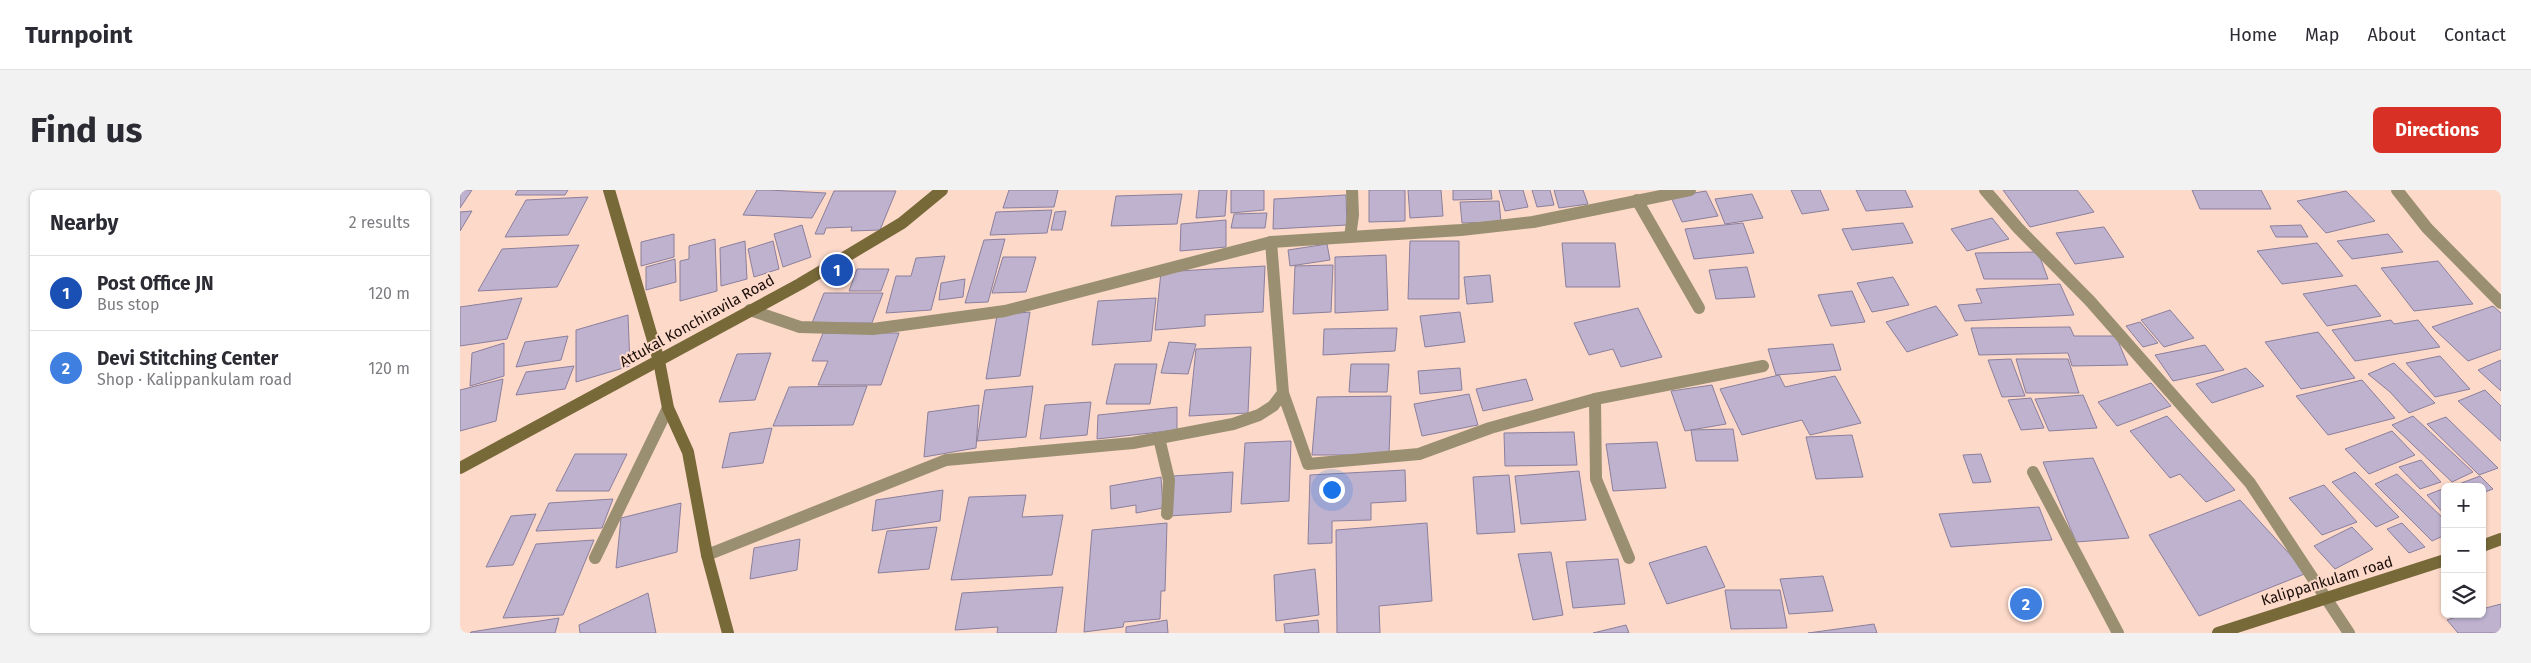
<!DOCTYPE html>
<html lang="en">
<head>
<meta charset="utf-8">
<style>
  :root { --surface:#fff; --page:#f2f2f3; --text:#2b2b33; --muted:#7c7c81; --line:#e1e1e2; --accent:#d93025 }
  body { margin:0; font-family:"Fira Sans",sans-serif; background:var(--page); color:var(--text) }
  .controls { position:absolute; right:15px; bottom:15px; display:grid; overflow:hidden; border-radius:8px; box-shadow:0 1px 4px #0004 }
  .controls button { width:45px; height:45px; display:grid; place-items:center; padding:0; border:0; border-bottom:1px solid var(--line); background:var(--surface); color:var(--text); font:25px sans-serif }
  .you { position:absolute; left:871px; top:299px; width:18px; height:18px; margin:-12px; border:4px solid #fff; border-radius:50%; background:#1a73e8; box-shadow:0 0 0 8px #1a73e833 }
  .badge { display:grid; place-items:center; width:32px; height:32px; border-radius:50%; background:var(--accent); color:#fff; font-size:16px; font-weight:700 }
  .pin { position:absolute; translate:-50% -50%; border:2px solid #fff; box-shadow:0 1px 5px #0006 }
  .list { margin:0; padding:0; list-style:none }
  h2 { display:flex; justify-content:space-between; align-items:center; height:65px; margin:0; padding:0 20px; font-size:21px }
  h2 small { font-size:16px; font-weight:400; color:var(--muted) }
  .list li { display:grid; grid-template-columns:32px 1fr auto; gap:15px; align-items:center; box-sizing:border-box; height:75px; padding:0 20px; border-top:1px solid var(--line) }
  .list b { display:block; font-size:19px; white-space:nowrap }
  .list p { margin:0; font-size:16px; white-space:nowrap; color:var(--muted) }
  .list em { font-size:16px; font-style:normal; color:var(--muted) }
  .icon { flex:none; width:28px; height:28px; fill:none; stroke:currentColor; stroke-width:2; stroke-linecap:round; stroke-linejoin:round }
  .map { position:relative; flex:none; width:2041px; height:443px; overflow:hidden; border-radius:8px }
  header { display:flex; align-items:center; gap:30px; box-sizing:border-box; height:70px; padding:0 25px; background:var(--surface); border-bottom:1px solid var(--line) }
  header strong { font-size:24px }
  nav { display:flex; gap:28px; margin-inline-start:auto; font-size:18px }
  .intro { display:flex; align-items:center; justify-content:space-between; box-sizing:border-box; height:120px; padding:0 30px }
  h1 { margin:0; font-size:35px }
  .button { padding:12px 22px; border-radius:8px; background:var(--accent); color:#fff; font-size:18px; font-weight:700 }
  main { display:flex; gap:30px; padding:0 30px }
  aside { flex:1; background:var(--surface); border-radius:8px; box-shadow:0 1px 4px #0004 }
  .map>svg:first-child { display:block }
  .building { fill:#beb2cf; stroke:#8b7f9c }
  .lines { fill:none; stroke-linecap:round; stroke-linejoin:round }
  .street { stroke:#9a9071; stroke-width:12 }
  .secondary { stroke:#786939; stroke-width:12 }
  .labels { text-anchor:middle; stroke-width:4; stroke-linejoin:round; paint-order:stroke }
  .street-label { font-size:15px; fill:#190d08; stroke:#fdd9c9 }
</style>
</head>
<body>
<header>
<strong>Turnpoint</strong>
<nav><a>Home</a><a>Map</a><a>About</a><a>Contact</a></nav>
</header>
<div class="intro"><h1>Find us</h1><a class="button">Directions</a></div>
<main>
<aside>
<h2>Nearby<small>2 results</small></h2>
<ul class="list">
<li><span class="badge" style="background:#1a4fb4">1</span><div><b>Post Office JN</b><p>Bus stop</p></div><em>120 m</em></li>
<li><span class="badge" style="background:#3f7fe0">2</span><div><b>Devi Stitching Center</b><p>Shop · Kalippankulam road</p></div><em>120 m</em></li>
</ul>
</aside>
<div class="map">
<svg width="2041" height="443" viewBox="0 0 2041 443">
  <rect width="100%" height="100%" fill="#fdd9c9"/>
  <g class="building">
    <path d="M0,0H12L0,18Z"/>
    <path d="M58,0H108L105,5H55Z"/>
    <path d="M297,0H308L366,3L352,28L283,25Z"/>
    <path d="M549,0H598L594,17L543,18Z"/>
    <path d="M739,0H767L765,26L736,28Z"/>
    <path d="M771,0H804V20L771,23Z"/>
    <path d="M909,0H945V31L909,32Z"/>
    <path d="M948,0H981L983,26L950,28Z"/>
    <path d="M993,0H1031L1032,9L993,10Z"/>
    <path d="M1039,0H1063L1068,17L1045,21Z"/>
    <path d="M1072,0H1090L1094,15L1077,17Z"/>
    <path d="M1094,0H1123L1128,14L1099,18Z"/>
    <path d="M1331,0H1360L1369,20L1342,24Z"/>
    <path d="M1396,0H1445L1453,17L1406,21Z"/>
    <path d="M1543,0H1617L1634,22L1570,37Z"/>
    <path d="M1732,0H1801L1811,19H1740Z"/>
    <path d="M374,1H436L420,40L391,41L392,37L366,38L364,44H355Z"/>
    <path d="M1246,1L1258,26L1222,32L1211,7Z"/>
    <path d="M1886,1L1915,31L1866,43L1837,11Z"/>
    <path d="M722,4L717,34L651,36L656,6Z"/>
    <path d="M1292,4L1303,28L1265,34L1255,9Z"/>
    <path d="M886,5L887,35L813,39L814,9Z"/>
    <path d="M128,7L108,45L45,47L66,10Z"/>
    <path d="M1039,11L1041,32L1002,33L1000,12Z"/>
    <path d="M592,20L587,43L530,45L536,22Z"/>
    <path d="M12,21L0,41V22Z"/>
    <path d="M606,21L602,40H591L595,22Z"/>
    <path d="M807,23L805,38H771L774,24Z"/>
    <path d="M1532,28L1549,49L1507,61L1491,39Z"/>
    <path d="M766,30V57L720,61L721,34Z"/>
    <path d="M1283,33L1294,63L1234,69L1225,39Z"/>
    <path d="M1443,33L1453,53L1392,60L1382,39Z"/>
    <path d="M342,35L351,67L323,77L314,44Z"/>
    <path d="M1841,35L1848,47H1816L1810,36Z"/>
    <path d="M1644,37L1664,67L1615,74L1596,43Z"/>
    <path d="M214,44V67L181,76V52Z"/>
    <path d="M1928,44L1943,62L1892,69L1877,51Z"/>
    <path d="M255,49L257,101L220,111V71L229,69V56Z"/>
    <path d="M545,49L528,112L505,113L524,50Z"/>
    <path d="M285,51L287,89L261,96L260,58Z"/>
    <path d="M313,51L319,79L294,87L288,59Z"/>
    <path d="M950,51H999V109H948Z"/>
    <path d="M1102,53H1155L1160,97H1106Z"/>
    <path d="M1857,53L1883,86L1822,94L1797,61Z"/>
    <path d="M867,54L870,70L830,76L828,60Z"/>
    <path d="M119,55L97,97L18,101L42,59Z"/>
    <path d="M1578,62L1588,89H1524L1515,63Z"/>
    <path d="M926,65L928,120L875,123V67Z"/>
    <path d="M485,66L471,120L426,123L436,86H451L456,68Z"/>
    <path d="M543,67H576L566,102L532,103Z"/>
    <path d="M215,69L216,92L186,100V77Z"/>
    <path d="M1978,71L2013,114L1954,121L1921,78Z"/>
    <path d="M873,75L871,122L833,124L835,76Z"/>
    <path d="M805,76L803,122L745,125V136L695,140L701,82Z"/>
    <path d="M1287,77L1295,107L1256,109L1249,80Z"/>
    <path d="M397,79H429L421,101H389Z"/>
    <path d="M1030,85L1033,112L1007,114L1004,87Z"/>
    <path d="M1433,87L1449,115L1412,122L1397,93Z"/>
    <path d="M505,89L503,107L479,110L481,93Z"/>
    <path d="M1600,94L1614,125L1505,131L1498,115L1522,113L1516,99Z"/>
    <path d="M1896,95L1921,126L1867,136L1843,104Z"/>
    <path d="M1392,101L1405,132L1371,136L1358,105Z"/>
    <path d="M364,103H423L412,133H352Z"/>
    <path d="M62,108L47,149L0,156V117Z"/>
    <path d="M696,108L691,151L632,155L638,111Z"/>
    <path d="M1476,116L1498,145L1447,162L1426,132Z"/>
    <path d="M2033,116L2041,123V159L2008,171L1972,137Z"/>
    <path d="M1178,118L1202,167L1161,177L1153,159L1129,165L1114,133Z"/>
    <path d="M1710,120L1734,148L1704,157L1681,130Z"/>
    <path d="M570,122L560,186L526,189L537,125Z"/>
    <path d="M1000,122L1005,152L965,157L960,126Z"/>
    <path d="M168,125L170,176L116,192V140Z"/>
    <path d="M1931,130L1934,134L1958,130L1980,157L1895,171L1872,140Z"/>
    <path d="M1680,132L1698,153L1683,157L1666,136Z"/>
    <path d="M1610,137L1614,146H1656L1668,175L1612,176L1608,163L1519,165L1511,138Z"/>
    <path d="M937,138L935,161L863,165L864,139Z"/>
    <path d="M1858,142L1895,188L1841,199L1805,152Z"/>
    <path d="M363,143H439L421,195H358L368,171H352Z"/>
    <path d="M108,146L101,170L56,177L65,152Z"/>
    <path d="M709,152L736,154L728,184L701,183Z"/>
    <path d="M44,153V186L10,196L12,163Z"/>
    <path d="M1373,154L1381,180L1316,185L1308,159Z"/>
    <path d="M1745,155L1764,180L1713,191L1695,165Z"/>
    <path d="M791,157L788,223L729,226L736,159Z"/>
    <path d="M311,163L295,210L259,212L277,164Z"/>
    <path d="M1980,166L2010,199L1975,207L1946,173Z"/>
    <path d="M1551,169L1565,206L1542,207L1528,170Z"/>
    <path d="M1556,169H1608L1619,203H1566Z"/>
    <path d="M2041,170V201L2018,180Z"/>
    <path d="M1934,173L1975,213L1949,223L1930,202L1908,184Z"/>
    <path d="M655,174H697L690,214H646Z"/>
    <path d="M891,174H929L927,202H889Z"/>
    <path d="M114,176L105,199L56,205L66,182Z"/>
    <path d="M1000,178L1002,200L960,204L958,181Z"/>
    <path d="M1786,178L1804,196L1752,213L1736,194Z"/>
    <path d="M1319,185L1325,197L1375,186L1401,233L1350,245L1342,230L1282,245L1260,199Z"/>
    <path d="M43,189L36,231L0,241V200Z"/>
    <path d="M1066,189L1073,210L1023,221L1016,199Z"/>
    <path d="M1902,190L1935,228L1868,245L1836,206Z"/>
    <path d="M1691,193L1711,216L1657,236L1638,212Z"/>
    <path d="M1252,195L1266,234L1225,241L1211,201Z"/>
    <path d="M407,196L393,235L313,236L329,197Z"/>
    <path d="M573,196L566,247L517,251L525,200Z"/>
    <path d="M2025,200L2041,216V251L1998,211Z"/>
    <path d="M1009,204L1018,235L962,246L954,214Z"/>
    <path d="M1623,205L1637,238L1589,241L1575,209Z"/>
    <path d="M931,206L929,265H852L857,207Z"/>
    <path d="M1571,208L1584,238L1561,240L1548,210Z"/>
    <path d="M631,212L627,245L580,249L585,215Z"/>
    <path d="M519,215L516,258L464,267L468,222Z"/>
    <path d="M717,217V240L637,249L638,225Z"/>
    <path d="M1707,226L1775,300L1746,312L1720,284L1710,288L1670,241Z"/>
    <path d="M1953,226L2013,282L1992,292L1932,235Z"/>
    <path d="M1986,227L2038,278L2019,285L1967,234Z"/>
    <path d="M312,238L303,273L262,278L270,243Z"/>
    <path d="M1273,239L1278,271H1236L1231,240Z"/>
    <path d="M1932,241L1955,265L1909,284L1885,259Z"/>
    <path d="M1114,242L1117,275L1045,276L1044,243Z"/>
    <path d="M1392,245L1403,287L1356,289L1346,247Z"/>
    <path d="M831,251L829,311L781,314L785,253Z"/>
    <path d="M1197,252L1206,298L1153,301L1146,254Z"/>
    <path d="M115,264H167L149,301H96Z"/>
    <path d="M1521,264L1531,292L1513,293L1503,265Z"/>
    <path d="M1633,268L1669,348L1616,352L1583,272Z"/>
    <path d="M1961,270L1981,292L1960,299L1939,277Z"/>
    <path d="M945,280L946,311L911,313V330L872,331V353L848,354L850,285Z"/>
    <path d="M1119,281L1126,330L1061,334L1055,286Z"/>
    <path d="M773,282L771,322L709,326L713,286Z"/>
    <path d="M1895,282L1939,327L1916,337L1872,292Z"/>
    <path d="M1937,284L1985,330V345L1972,351L1915,294Z"/>
    <path d="M1049,285L1055,342L1017,344L1013,287Z"/>
    <path d="M2020,286L2033,299L2022,303V297H2001L1999,294Z"/>
    <path d="M701,287L703,318L676,323V315L651,319L650,296Z"/>
    <path d="M1864,295L1897,332L1862,345L1829,308Z"/>
    <path d="M1985,298V325L1967,305Z"/>
    <path d="M483,300L480,331L412,341L416,310Z"/>
    <path d="M566,305L562,327L603,325L592,385L491,390L509,307Z"/>
    <path d="M153,309L142,338L76,341L89,313Z"/>
    <path d="M1780,310L1847,383L1739,426L1689,345Z"/>
    <path d="M221,313L217,362L156,378L161,328Z"/>
    <path d="M1579,317L1592,350L1491,357L1479,324Z"/>
    <path d="M76,324L53,375L26,377L51,326Z"/>
    <path d="M707,333L705,401H701L700,429L664,432L663,437L624,442L632,340Z"/>
    <path d="M967,333L972,411L919,416L920,443H877L876,340Z"/>
    <path d="M1942,333L1965,357L1949,363L1927,339Z"/>
    <path d="M477,337L469,379L418,383L427,341Z"/>
    <path d="M1892,337L1913,359L1875,379L1854,356Z"/>
    <path d="M340,349L337,380L290,389L294,358Z"/>
    <path d="M134,350L103,425L43,428L76,354Z"/>
    <path d="M1246,356L1265,397L1207,414L1189,373Z"/>
    <path d="M1091,362L1103,425L1073,430L1058,364Z"/>
    <path d="M1158,369L1165,414L1113,418L1106,372Z"/>
    <path d="M855,379L859,425L816,431L814,385Z"/>
    <path d="M1363,386L1373,421L1329,424L1320,389Z"/>
    <path d="M603,397L596,443H537L538,437L495,440L502,403Z"/>
    <path d="M1265,400H1320L1327,438L1271,439Z"/>
    <path d="M188,403L196,443H120L119,435Z"/>
    <path d="M2041,414V443H1998L1987,430L2005,424H2022V419Z"/>
    <path d="M99,428L95,443H10L11,442Z"/>
    <path d="M707,430L708,443H666V437Z"/>
    <path d="M858,430L859,443H825L824,434Z"/>
    <path d="M1414,434L1417,443H1348Z"/>
    <path d="M1166,435L1169,443H1133Z"/>
  </g>
  <g class="lines">
    <g class="street">
      <path d="M1525,0L1558,38L1630,111L1790,293L1889,443"/>
      <path d="M1937,0L1967,38L2041,113"/>
      <path d="M1177,10L1239,118"/>
      <path d="M890,47L893,25L892,0"/>
      <path d="M290,120L340,137L413,139L545,121L811,52L1001,40L1073,32L1230,0"/>
      <path d="M823,203L848,274L959,264L1030,238L1135,209L1303,176"/>
      <path d="M1135,209L1136,289L1169,368"/>
      <path d="M699,248L709,290L707,324"/>
      <path d="M1573,282L1658,443"/>
      <path d="M247,365L486,270L673,253L773,234L799,225L813,216L823,203L811,52"/>
      <path d="M135,368L208,218"/>
    </g>
    <g class="secondary">
      <path d="M149,0L199,171L208,218L228,262L247,365L268,443"/>
      <path d="M0,278L340,94L442,33L482,0"/>
      <path d="M2022,356L2041,349"/>
      <path d="M1758,443L1985,370"/>
    </g>
  </g>
  <g class="labels">
    <g class="street-label">
      <text transform="translate(237 131) rotate(-29)" y="5">Attukal Konchiravila Road</text>
      <text transform="translate(1867 391) rotate(-17)" y="5">Kalippankulam road</text>
    </g>
  </g>
</svg>
<div class="controls">
<button>+</button>
<button>−</button>
<button><svg class="icon" aria-label="layers" viewBox="0 0 24 24"><path d="M12 4l9 5-9 5-9-5zM3 14l9 5 9-5"/></svg></button>
</div>
<div class="you"></div>
<div class="pin badge" style="left:377px;top:80px;background:#1a4fb4">1</div>
<div class="pin badge" style="left:1566px;top:414px;background:#3f7fe0">2</div>
</div>
</main>
</body>
</html>
